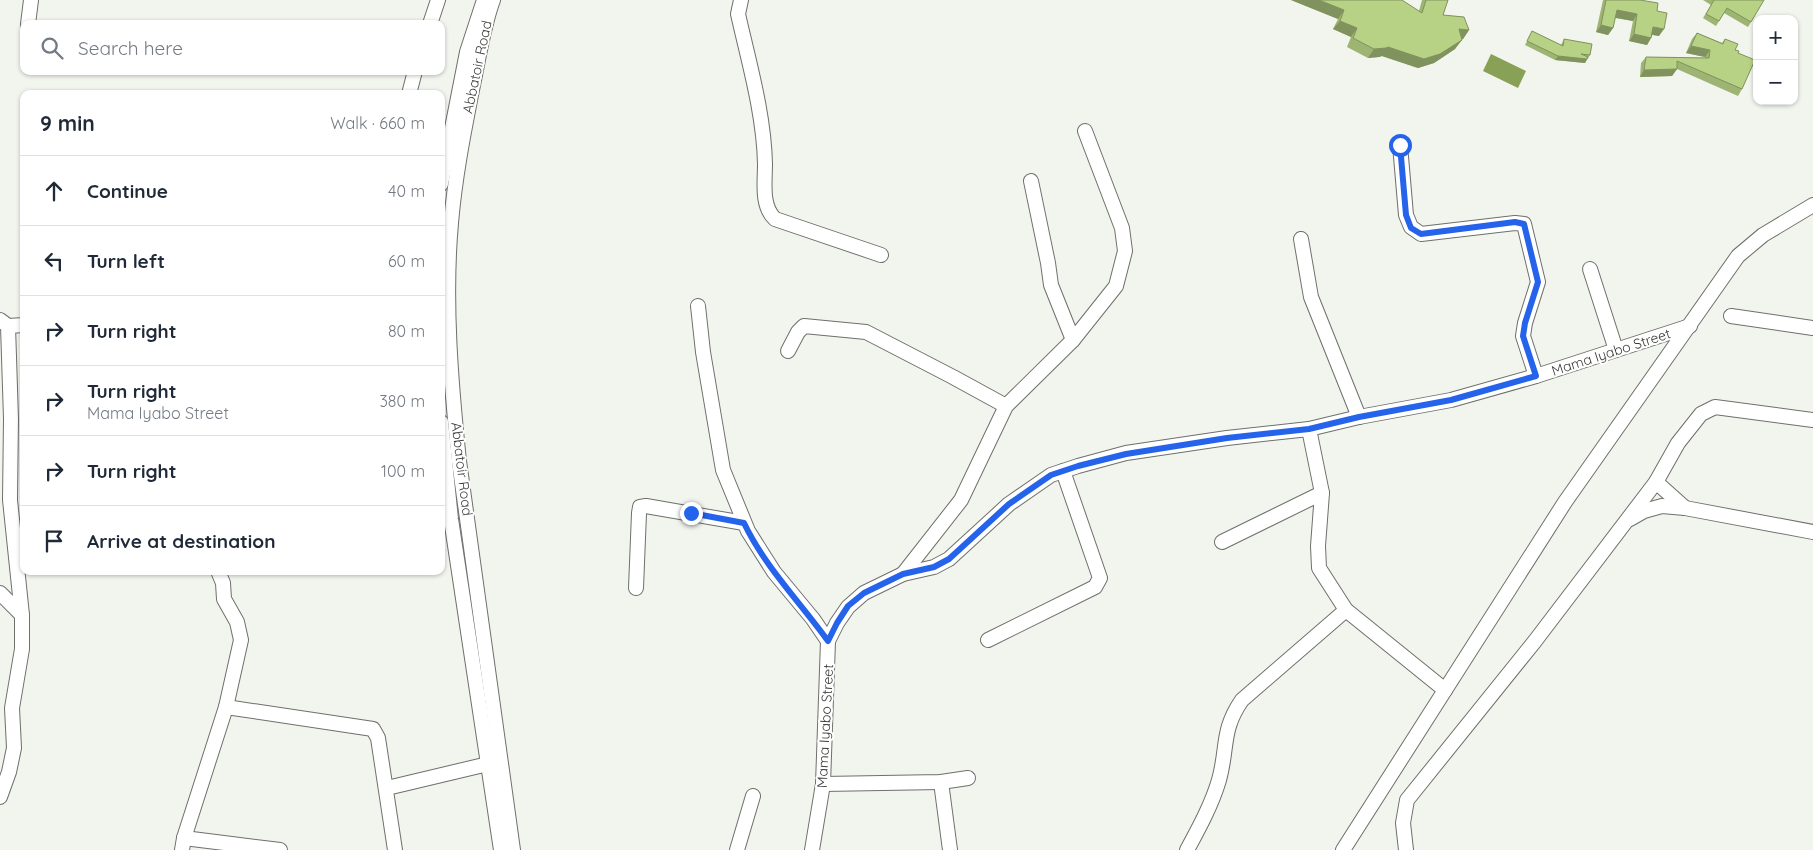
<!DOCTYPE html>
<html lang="en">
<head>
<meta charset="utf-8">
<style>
  :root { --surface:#fff; --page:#f2f2f3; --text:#1f2937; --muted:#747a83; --line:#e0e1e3 }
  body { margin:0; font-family:Quicksand,sans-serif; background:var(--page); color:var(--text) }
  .controls { position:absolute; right:15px; top:15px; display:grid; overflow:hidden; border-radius:10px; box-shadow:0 1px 4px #0004 }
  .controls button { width:45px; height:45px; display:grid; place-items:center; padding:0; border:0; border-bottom:1px solid var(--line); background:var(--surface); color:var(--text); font:25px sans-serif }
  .stop { position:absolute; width:15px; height:15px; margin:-11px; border:4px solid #2563eb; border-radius:50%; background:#fff }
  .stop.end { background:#2563eb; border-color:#fff; box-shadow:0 1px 5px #0008 }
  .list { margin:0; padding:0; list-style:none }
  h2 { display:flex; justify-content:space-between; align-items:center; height:65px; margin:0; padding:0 20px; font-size:21px }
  h2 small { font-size:16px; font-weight:400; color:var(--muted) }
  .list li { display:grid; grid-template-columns:32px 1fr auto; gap:15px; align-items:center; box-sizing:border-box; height:70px; padding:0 20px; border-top:1px solid var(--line) }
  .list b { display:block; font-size:19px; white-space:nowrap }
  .list p { margin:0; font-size:16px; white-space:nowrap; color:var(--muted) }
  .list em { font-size:16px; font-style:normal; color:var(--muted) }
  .icon { flex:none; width:28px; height:28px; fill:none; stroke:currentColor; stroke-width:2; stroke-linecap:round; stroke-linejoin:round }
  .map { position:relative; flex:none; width:1813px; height:850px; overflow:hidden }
  .search { position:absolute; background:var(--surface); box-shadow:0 1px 4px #0004; left:20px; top:20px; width:425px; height:55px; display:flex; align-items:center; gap:12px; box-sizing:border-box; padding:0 18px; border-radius:10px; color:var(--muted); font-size:19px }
  .panel { position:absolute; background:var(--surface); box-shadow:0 1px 4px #0004; left:20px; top:90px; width:425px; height:485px; border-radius:10px }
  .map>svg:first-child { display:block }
  .water { fill:#88a157 }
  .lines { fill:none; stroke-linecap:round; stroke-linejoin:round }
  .minor-casing { stroke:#6e706b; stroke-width:16 }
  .minor { stroke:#fff; stroke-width:14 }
  .wall { fill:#9db472 }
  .shaded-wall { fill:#80925d }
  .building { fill:#b7d185; stroke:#80925d }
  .route { stroke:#2563eb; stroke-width:6 }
  .labels { text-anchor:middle; stroke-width:4; stroke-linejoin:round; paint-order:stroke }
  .street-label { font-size:14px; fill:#3a3b39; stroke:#fff }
</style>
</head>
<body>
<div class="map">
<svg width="1813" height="850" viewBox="0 0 1813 850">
  <rect width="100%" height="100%" fill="#f2f4ee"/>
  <path class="water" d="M1491,54L1526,71L1518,88L1483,71Z"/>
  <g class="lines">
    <g class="minor-casing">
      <g id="minor">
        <path d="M493,0C483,27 479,57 473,85C464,131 455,176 451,223C444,301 451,383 459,461L513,850"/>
        <path d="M741,0L738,14C749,63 764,114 765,164C765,182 761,206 775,219L881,255"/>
        <path d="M28,24L31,0"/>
        <path d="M430,24L438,0"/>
        <path d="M409,94L415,71"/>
        <path d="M1400,145L1406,215L1411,227L1421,234L1515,223L1524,224L1538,282L1525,323L1523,336L1536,376"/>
        <path d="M1031,181L1048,263L1051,285L1073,340"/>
        <path d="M441,184L467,52L483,3"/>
        <path d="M1301,239L1311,297L1359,417"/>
        <path d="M1590,269L1616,350"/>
        <path d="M698,306L703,352L723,470L748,531L774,572L813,619L828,641"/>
        <path d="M1731,316L1813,328"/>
        <path d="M0,320L8,326L11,419L10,500L22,615V649L12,708L14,748L9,772L0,797"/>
        <path d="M8,326L24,325"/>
        <path d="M788,351L798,332L804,326L866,332L953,377L1006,406"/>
        <path d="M441,422L451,519L501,850"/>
        <path d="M1309,429L1322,493L1318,546L1319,568L1346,610L1445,690"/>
        <path d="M1656,482L1685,508"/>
        <path d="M1630,519L1644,511L1662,506L1685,508L1813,532"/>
        <path d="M1222,542L1322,493"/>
        <path d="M903,574L961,500L1006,406L1073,340L1116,286L1125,251L1122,228L1085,131"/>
        <path d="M636,588L639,513L640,507L646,506L744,523"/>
        <path d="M0,593L22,615"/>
        <path d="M988,640L1095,587L1100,578L1063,471"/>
        <path d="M226,707L373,729L378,738L395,850"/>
        <path d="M941,782L950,850"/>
        <path d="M823,784L941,782L968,778"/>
        <path d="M387,788L488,764"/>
        <path d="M184,838L280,850"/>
        <path d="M182,850L184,838L226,707L241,640L237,622L224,599L223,583L218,571"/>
        <path d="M737,850L753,796"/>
        <path d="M812,850L823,784L828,641L837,623L848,607L864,593L903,574L934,567L949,559L1009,504L1051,475L1078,466L1126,453L1227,438L1309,429L1359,417L1451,400L1536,376L1690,326"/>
        <path d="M1187,850C1199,828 1212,804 1219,780C1228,748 1221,730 1242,700L1346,610"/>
        <path d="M1343,850L1565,502L1738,256L1763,235L1813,205"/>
        <path d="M1406,850L1403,823L1407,800L1535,641L1656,482L1678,443L1701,414L1715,407L1813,420"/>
      </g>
    </g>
    <use href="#minor" class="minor"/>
  </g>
  <g class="wall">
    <path d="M1291,0L1419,11L1422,0H1448L1443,15L1469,30L1463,39H1461L1455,49L1434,63L1418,68L1382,56L1379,57L1368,58L1347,47L1351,37L1333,29L1338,19Z"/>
    <path d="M1603,0H1640L1657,11L1659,36L1652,35L1651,38L1647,45L1629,41L1633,21L1615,18L1613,28L1608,35L1596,32Z"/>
    <path d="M1703,0H1764L1748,27L1724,13L1716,26L1703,18L1711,5Z"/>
    <path d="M1532,31L1561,45L1564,39L1590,55L1585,63L1555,60L1525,45Z"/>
    <path d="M1697,33L1722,43L1725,39L1738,53L1742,89L1738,96L1677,69L1672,76L1640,77L1641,63L1646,57L1705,58V57L1686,53L1692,39Z"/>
  </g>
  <g class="shaded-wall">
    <path d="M1291,0H1319L1344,10L1338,19Z"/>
    <path d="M1617,10L1637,14L1633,21L1612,17Z"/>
    <path d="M1340,21L1357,28L1351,37L1333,29Z"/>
    <path d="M1601,25L1613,28L1608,35L1596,32Z"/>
    <path d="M1653,27L1664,29L1659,36L1649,34Z"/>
    <path d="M1459,29L1469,30L1463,39L1453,38Z"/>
    <path d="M1634,34L1651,38L1647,45L1629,41Z"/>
    <path d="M1462,40L1455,49L1434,63L1418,68L1382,56L1379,57L1368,58L1374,49L1388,47Z"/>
    <path d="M1691,46L1710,50L1705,57L1686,53Z"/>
    <path d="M1558,56L1587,59L1585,63L1555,60Z"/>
    <path d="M1677,69L1672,76L1640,77L1644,70Z"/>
  </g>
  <g class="building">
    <path d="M1319,0H1402L1422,13L1426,0H1448L1443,15L1464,17L1469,30L1459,29L1462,40L1440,54L1424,59L1388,47L1386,48L1374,49L1353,38L1357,28L1340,21L1344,10Z"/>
    <path d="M1606,0H1640L1658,3L1657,11L1667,13L1664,29L1653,27L1651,38L1634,34L1637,14L1617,10L1613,28L1601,25Z"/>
    <path d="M1714,0H1764L1751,22L1727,8L1719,21L1706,14Z"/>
    <path d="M1532,31L1563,46L1564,39L1592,44L1590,55L1581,54L1588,57L1587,59L1558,56L1527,41Z"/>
    <path d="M1697,33L1723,44L1725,39L1738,44L1735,50L1739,51L1738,53L1755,60L1742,89L1677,61V69L1644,70L1646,57L1709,58L1710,50L1691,46Z"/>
  </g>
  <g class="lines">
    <path class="route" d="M691,513L744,523C765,567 800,602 828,641L837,623L848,606L864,593L903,574L934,567L949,559L1009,504L1051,475L1078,466L1126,454L1227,438L1309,429L1359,417L1451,400L1536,376L1523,336L1525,323L1538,282L1524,224L1515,222L1421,234L1411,228L1406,215L1400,145"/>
  </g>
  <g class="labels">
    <g class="street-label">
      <text transform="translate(477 67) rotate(-78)" y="5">Abbatoir Road</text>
      <text transform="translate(1611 352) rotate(-18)" y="5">Mama Iyabo Street</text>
      <text transform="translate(462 469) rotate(83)" y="5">Abbatoir Road</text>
      <text transform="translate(825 726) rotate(-87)" y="5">Mama Iyabo Street</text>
    </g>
  </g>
</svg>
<div class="controls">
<button>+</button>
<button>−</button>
</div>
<div class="stop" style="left:1400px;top:145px"></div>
<div class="stop end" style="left:691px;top:513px"></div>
<div class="search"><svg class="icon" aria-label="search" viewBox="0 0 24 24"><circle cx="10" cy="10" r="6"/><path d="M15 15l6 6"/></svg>Search here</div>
<section class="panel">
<h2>9 min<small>Walk · 660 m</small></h2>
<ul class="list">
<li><svg class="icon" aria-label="ahead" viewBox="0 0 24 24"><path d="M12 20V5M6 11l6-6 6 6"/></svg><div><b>Continue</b></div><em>40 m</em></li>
<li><svg class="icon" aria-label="left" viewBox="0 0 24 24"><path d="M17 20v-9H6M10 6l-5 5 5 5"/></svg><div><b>Turn left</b></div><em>60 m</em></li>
<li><svg class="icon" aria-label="right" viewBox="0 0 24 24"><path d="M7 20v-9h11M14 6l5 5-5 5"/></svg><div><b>Turn right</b></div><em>80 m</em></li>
<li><svg class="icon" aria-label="right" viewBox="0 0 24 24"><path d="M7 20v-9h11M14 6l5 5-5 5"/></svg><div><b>Turn right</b><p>Mama Iyabo Street</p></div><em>380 m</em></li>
<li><svg class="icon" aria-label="right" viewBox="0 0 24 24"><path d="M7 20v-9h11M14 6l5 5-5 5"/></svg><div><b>Turn right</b></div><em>100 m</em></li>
<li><svg class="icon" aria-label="arrive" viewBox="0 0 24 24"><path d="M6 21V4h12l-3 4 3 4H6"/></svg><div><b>Arrive at destination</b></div></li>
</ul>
</section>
</div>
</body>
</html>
